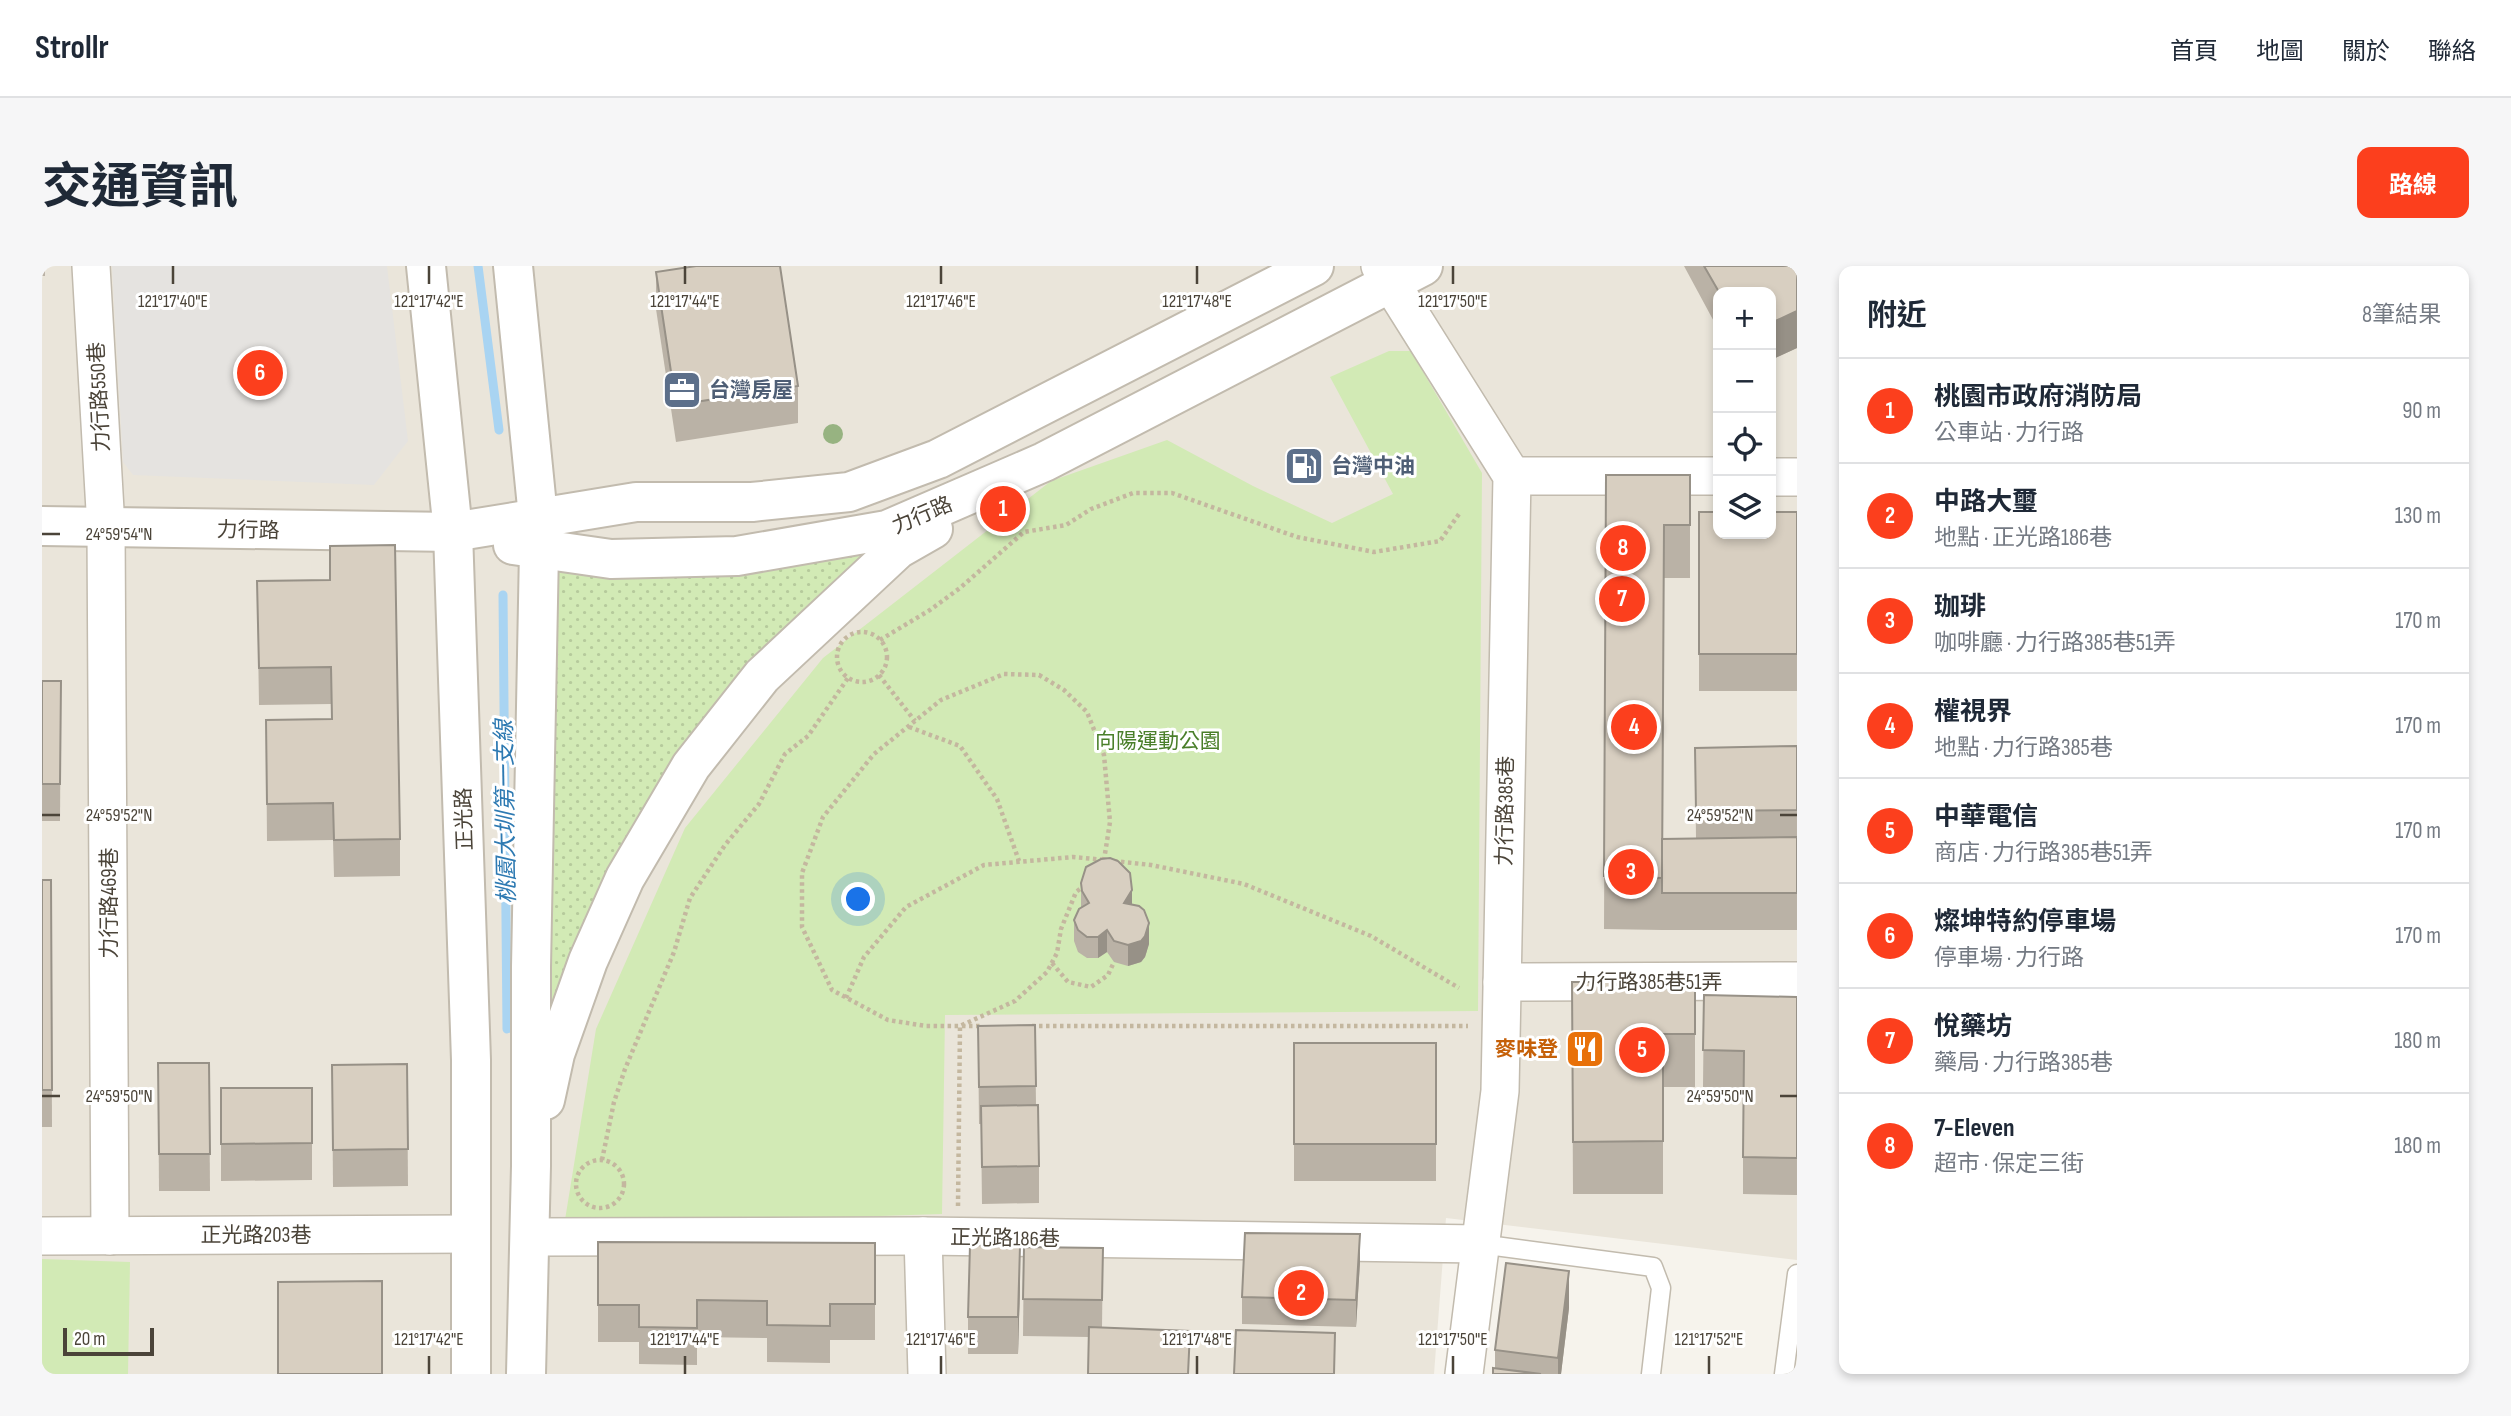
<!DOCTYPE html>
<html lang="zh-TW">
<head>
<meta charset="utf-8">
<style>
  :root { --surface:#fff; --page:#f6f6f7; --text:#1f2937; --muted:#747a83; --line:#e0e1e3; --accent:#fc3f1d }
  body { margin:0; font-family:"Sofia Sans Condensed","Noto Sans TC",sans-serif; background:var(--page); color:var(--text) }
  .controls { position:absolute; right:21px; top:21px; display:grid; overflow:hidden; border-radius:14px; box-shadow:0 4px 10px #0003 }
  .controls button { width:63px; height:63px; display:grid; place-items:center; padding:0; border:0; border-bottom:2px solid var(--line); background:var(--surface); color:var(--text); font:35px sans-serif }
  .scale { position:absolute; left:21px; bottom:18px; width:91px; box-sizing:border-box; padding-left:7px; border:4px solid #4b4439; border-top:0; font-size:19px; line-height:24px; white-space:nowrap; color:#4b4439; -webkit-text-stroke:5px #fff; paint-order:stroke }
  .you { position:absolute; left:817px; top:634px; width:24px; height:24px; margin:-18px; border:5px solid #fff; border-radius:50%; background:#1a73e8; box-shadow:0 0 0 10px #1a73e833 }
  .badge { display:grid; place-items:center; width:46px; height:46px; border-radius:50%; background:var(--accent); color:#fff; font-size:23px; font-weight:700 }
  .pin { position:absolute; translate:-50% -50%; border:4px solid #fff; box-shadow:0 2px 7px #0006 }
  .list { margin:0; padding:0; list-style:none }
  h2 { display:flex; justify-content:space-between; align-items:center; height:91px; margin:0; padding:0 28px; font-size:30px }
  h2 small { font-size:23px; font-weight:400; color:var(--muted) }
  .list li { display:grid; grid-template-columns:46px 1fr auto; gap:21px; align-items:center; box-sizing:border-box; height:105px; padding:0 28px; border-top:2px solid var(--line) }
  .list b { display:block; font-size:26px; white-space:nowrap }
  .list p { margin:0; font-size:23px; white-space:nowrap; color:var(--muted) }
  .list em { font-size:23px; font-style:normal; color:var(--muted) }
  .icon { flex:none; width:38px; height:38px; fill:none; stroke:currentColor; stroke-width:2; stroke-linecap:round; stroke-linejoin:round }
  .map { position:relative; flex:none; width:1755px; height:1108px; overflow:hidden; border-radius:14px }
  header { display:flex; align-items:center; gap:42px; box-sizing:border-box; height:98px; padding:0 35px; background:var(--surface); border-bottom:2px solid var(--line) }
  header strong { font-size:33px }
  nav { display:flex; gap:38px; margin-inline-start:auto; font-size:24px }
  .intro { display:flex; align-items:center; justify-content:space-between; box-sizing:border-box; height:168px; padding:0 42px }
  h1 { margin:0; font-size:49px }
  .button { padding:18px 32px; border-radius:14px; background:var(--accent); color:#fff; font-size:24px; font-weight:700 }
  main { display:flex; gap:42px; padding:0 42px }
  aside { flex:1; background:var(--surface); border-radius:14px; box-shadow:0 4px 10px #0003 }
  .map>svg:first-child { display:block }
  .residential { fill:#eae5da; fill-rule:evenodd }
  .grass { fill:url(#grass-dots) }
  .green { fill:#d2eab5 }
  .parking { fill:#e5e3e0 }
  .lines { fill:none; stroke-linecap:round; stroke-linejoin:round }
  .stream { stroke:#a9d4f2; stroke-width:9 }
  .service-casing { stroke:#c2bbae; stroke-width:21 }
  .minor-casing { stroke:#c2bbae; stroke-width:40 }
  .tertiary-casing { stroke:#c2bbae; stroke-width:42 }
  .path { stroke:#c4b79f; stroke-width:4.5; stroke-dasharray:3.5 3.5; stroke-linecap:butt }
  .service { stroke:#fff; stroke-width:18 }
  .minor { stroke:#fff; stroke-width:37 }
  .tertiary { stroke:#fff; stroke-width:38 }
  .tree { fill:#97b381 }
  .wall { fill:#bab2a6 }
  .shaded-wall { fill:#979187 }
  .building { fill:#d8cfc1; stroke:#979187; stroke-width:2 }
  .ticks { fill:none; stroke:#4b4439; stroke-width:2.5 }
  .labels { text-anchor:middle; stroke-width:6; stroke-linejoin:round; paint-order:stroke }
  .service-label { font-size:21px; font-weight:bold; fill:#4e5e75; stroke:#fff; text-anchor:start }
  .street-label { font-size:21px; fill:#4b4439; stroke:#fff }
  .park-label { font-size:21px; fill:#4a7f2a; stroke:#fff }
  .food-label { font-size:21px; font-weight:bold; fill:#c56008; stroke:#fff; text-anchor:end }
  .water-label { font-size:23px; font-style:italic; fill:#2e7ab2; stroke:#fff }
  .ticks-label { font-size:18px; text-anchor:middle; fill:#4b4439; stroke:#fff; stroke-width:6; stroke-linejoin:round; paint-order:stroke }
</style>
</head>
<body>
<header>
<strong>Strollr</strong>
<nav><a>首頁</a><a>地圖</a><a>關於</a><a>聯絡</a></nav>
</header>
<div class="intro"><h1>交通資訊</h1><a class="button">路線</a></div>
<main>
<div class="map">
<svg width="1755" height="1108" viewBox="0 0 1755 1108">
  <defs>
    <pattern id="grass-dots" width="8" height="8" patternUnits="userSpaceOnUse" patternTransform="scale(1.75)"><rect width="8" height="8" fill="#d2eab5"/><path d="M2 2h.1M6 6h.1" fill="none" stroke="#b6ca9c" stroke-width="1.8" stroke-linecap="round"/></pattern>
  </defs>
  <rect width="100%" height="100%" fill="#f6f3ec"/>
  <path class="residential" d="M0,0H1755V994L1404,952L1392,1108H0ZM1676,26H1729V268H1676Z"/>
  <path class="grass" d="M850,276L715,402L504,788L515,303Z"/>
  <g class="green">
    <path d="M1347,85H1369L1440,207L1436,745L903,749L900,948L522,960L554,763L643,562L781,392L1009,215L1125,174L1211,220L1290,257L1351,228L1288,111Z"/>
    <path d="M0,993L88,996L86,1108H0Z"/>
  </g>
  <path class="parking" d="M70,0H345L366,175L332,219L91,209L81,196Z"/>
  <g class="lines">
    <g class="stream">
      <path d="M436,0L457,164"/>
      <path d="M461,329L465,763"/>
    </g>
    <g class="service-casing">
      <g id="service">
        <path d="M1438,978L1611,1001L1619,1022L1609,1108"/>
        <path d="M1742,1108L1755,1008"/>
      </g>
    </g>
    <g class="minor-casing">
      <g id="minor">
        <path d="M49,0L64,262L68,970"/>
        <path d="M1338,0L1470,210L1458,825L1422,1108"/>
        <path d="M1470,210H1676"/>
        <path d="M1729,211H1755"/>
        <path d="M1460,716L1755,715"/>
        <path d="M0,970L429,968"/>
        <path d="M881,970L885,1108"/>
        <path d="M488,971L881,970L1438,978"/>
      </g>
    </g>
    <g class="tertiary-casing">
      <g id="tertiary">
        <path d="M384,0L411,266L429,794V1108"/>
        <path d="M471,0L496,251L497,284L489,701V900L484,1108"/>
        <path d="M0,260L411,266L594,236H710L807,226L896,193L1272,0"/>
        <path d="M471,279L569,293L695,290L845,264L1002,196L1381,0"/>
        <path d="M503,834L513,788L546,695L583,612L649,500L720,410L856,283L891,263"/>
      </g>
    </g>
    <g class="path">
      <circle cx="820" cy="391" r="25"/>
      <path d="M838,374L888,344L918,322L982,266L1024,259L1049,243L1091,227H1130L1255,271L1332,286L1398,275L1417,248"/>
      <path d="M962,408L997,409L1022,424L1045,446L1062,489L1068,556L1062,594L1054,611L1034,626L1019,663L1015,687L1005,706L973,735L918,760H884L846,754L790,724L760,661V607L781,551L832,488L899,434Z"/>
      <path d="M837,409L873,455"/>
      <path d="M867,461L918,480L955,533L977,595"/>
      <path d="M1072,595L1109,599L1202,618L1329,670L1417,722"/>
      <path d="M1010,697L1026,716L1049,721L1066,709L1072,696"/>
      <path d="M804,732L822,691L864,641L942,599L1031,591L1063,594"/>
      <path d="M990,760H1426"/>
      <circle cx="558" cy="918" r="24"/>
      <path d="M560,894L572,836L583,803L632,686L648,632L683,579L717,538L743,488L766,470L806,412"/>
      <path d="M916,940L918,760H939"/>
    </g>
    <use href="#service" class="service"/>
    <use href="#minor" class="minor"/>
    <use href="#tertiary" class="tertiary"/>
  </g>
  <circle class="tree" cx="791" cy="168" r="10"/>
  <g class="wall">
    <rect x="0" y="0" width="3" height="10"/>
    <path d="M1642,0H1755V82L1729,94L1676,26V63Z"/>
    <path d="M614,6L756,120V157L634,176L614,43Z"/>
    <path d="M1564,209H1648V312H1622L1621,573H1654L1653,482L1755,480V664H1620L1562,663Z"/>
    <rect x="1657" y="246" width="98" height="179"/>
    <path d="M288,314L358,573V610L292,611L291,574L225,575L224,454L290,453L289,438L217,439L215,315Z"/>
    <path d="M0,415H19L18,555H0Z"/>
    <path d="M0,614H9L10,861H0Z"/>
    <path d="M1039,617L1090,638L1107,678L1103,691L1099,696L1086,700L1072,696L1065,686L1056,692H1045L1036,686L1032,675V654L1039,641Z"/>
    <path d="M1530,716H1653V821H1621V928H1531Z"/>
    <path d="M1662,729L1755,731V929L1701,928V822L1661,821Z"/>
    <path d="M993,759L994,839L997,900V937L940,938L939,858H937L936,760Z"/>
    <rect x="1252" y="777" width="142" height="138"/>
    <path d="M116,797H167L168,925H117Z"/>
    <path d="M365,798L366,920L291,921L290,799Z"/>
    <path d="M179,822H270V914L179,915Z"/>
    <path d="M556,976L833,977V1074H788V1097L725,1096V1072L655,1071V1099L597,1098V1076H556Z"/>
    <path d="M982,981L1061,982L1060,1062L1047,1071L981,1070Z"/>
    <path d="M1318,996L1314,1061L1200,1058V1031Z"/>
    <path d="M978,1017L976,1088H926V1051Z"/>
    <path d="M1527,1042L1519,1108H1451L1453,1102V1084Z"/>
  </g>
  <g class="shaded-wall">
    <path d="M1755,45V82L1729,94V57Z"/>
    <path d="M1090,624V645L1082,637Z"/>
    <path d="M1107,657V678L1103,691L1099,696L1086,700V679Z"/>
    <path d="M1065,664V686L1056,692V671Z"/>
    <path d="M1318,968V996L1314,1061V1034Z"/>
    <path d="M978,980V1017L976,1088V1051Z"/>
    <path d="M1527,1005V1042L1519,1108H1516V1092Z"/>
  </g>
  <g class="building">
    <path d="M654,0H738L756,120L634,139L614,6Z"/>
    <path d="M1662,0H1755V45L1729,57V26H1677Z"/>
    <path d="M1564,209H1648V259H1622L1620,612L1562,610Z"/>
    <path d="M1657,246H1676V268H1729V246H1755V388H1657Z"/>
    <path d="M353,279L358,573L292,574L291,537L225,538L224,454L290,453L289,401L217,402L215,315L288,314V280Z"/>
    <path d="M0,415H19L18,518H0Z"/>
    <path d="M1755,480V544L1654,545L1653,482Z"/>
    <path d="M1755,571V627H1620V573Z"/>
    <path d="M1068,592L1076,595L1088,607L1090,624L1082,637L1097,640L1102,644L1107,657L1103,670L1099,675L1086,679L1072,675L1065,664L1056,671H1045L1036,664L1032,654L1037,643L1047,637L1040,625L1039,617L1044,601L1059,593Z"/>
    <path d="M0,614H9L10,824H0Z"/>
    <path d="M1530,716H1653V768H1621V875L1531,876Z"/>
    <path d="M1662,729L1755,731V892L1701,891L1702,785L1661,784Z"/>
    <path d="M993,759L994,820L937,821L936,760Z"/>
    <rect x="1252" y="777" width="142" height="101"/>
    <path d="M116,797H167L168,888H117Z"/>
    <path d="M365,798L366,883L291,884L290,799Z"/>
    <path d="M179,822H270V877L179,878Z"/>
    <path d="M996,839L997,900L940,901L939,840Z"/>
    <path d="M1203,967L1318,968L1314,1034L1200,1031Z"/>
    <path d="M556,976L833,977V1038H788V1060L725,1059V1035L655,1034V1062L597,1061V1039H556Z"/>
    <path d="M928,979L978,980L976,1051H926Z"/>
    <path d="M982,981L1061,982L1060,1034L981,1033Z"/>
    <path d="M1464,997L1527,1005L1516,1092L1453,1084Z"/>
    <path d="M340,1015V1108H236V1016Z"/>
    <path d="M1047,1061L1148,1065L1146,1108H1046Z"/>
    <path d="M1194,1064L1293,1067L1292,1108H1192Z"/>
    <path d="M1451,1102L1499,1108H1451Z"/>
  </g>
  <path class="ticks" d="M131,0V18M387,0V18M643,0V18M899,0V18M1155,0V18M1411,0V18M0,268H18M0,549H18M1738,549H1755M0,830H18M1738,830H1755M387,1090V1108M643,1090V1108M899,1090V1108M1155,1090V1108M1411,1090V1108M1667,1090V1108"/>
  <defs>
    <g id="office-square" transform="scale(2.0125)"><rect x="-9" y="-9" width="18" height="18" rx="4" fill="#5c6f8a" stroke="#fff"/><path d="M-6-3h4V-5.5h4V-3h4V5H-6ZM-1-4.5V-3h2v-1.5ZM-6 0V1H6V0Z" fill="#fff"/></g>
    <g id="fuel-square" transform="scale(2.0125)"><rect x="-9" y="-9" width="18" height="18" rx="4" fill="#5c6f8a" stroke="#fff"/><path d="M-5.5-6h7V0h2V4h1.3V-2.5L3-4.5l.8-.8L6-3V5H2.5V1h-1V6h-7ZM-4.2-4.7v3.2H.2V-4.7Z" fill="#fff"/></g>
    <g id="restaurant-square" transform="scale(2.0125)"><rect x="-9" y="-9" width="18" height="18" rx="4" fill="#e8710a" stroke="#fff"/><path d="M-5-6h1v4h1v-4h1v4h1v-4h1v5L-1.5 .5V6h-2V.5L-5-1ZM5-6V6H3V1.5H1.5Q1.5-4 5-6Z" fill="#fff"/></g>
  </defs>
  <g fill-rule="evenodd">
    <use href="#office-square" x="640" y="124"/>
    <use href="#fuel-square" x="1262" y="200"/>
    <use href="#restaurant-square" x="1543" y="783"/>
  </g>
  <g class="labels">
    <g class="service-label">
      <text x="667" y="131">台灣房屋</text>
      <text x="1289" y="207">台灣中油</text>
    </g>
    <g class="street-label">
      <text transform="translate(57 131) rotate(-93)" y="7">力行路550巷</text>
      <text transform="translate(880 249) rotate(-23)" y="7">力行路</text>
      <text transform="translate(206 264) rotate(1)" y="7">力行路</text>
      <text transform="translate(1463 545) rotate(-89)" y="7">力行路385巷</text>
      <text transform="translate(422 553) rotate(-92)" y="7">正光路</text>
      <text transform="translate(67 637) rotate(-90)" y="7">力行路469巷</text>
      <text x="1607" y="723">力行路385巷51弄</text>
      <text x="214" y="976">正光路203巷</text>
      <text transform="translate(963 972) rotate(1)" y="7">正光路186巷</text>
    </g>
    <g class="park-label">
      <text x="1116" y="482">向陽運動公園</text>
    </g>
    <g class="food-label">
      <text x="1516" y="790">麥味登</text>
    </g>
    <g class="water-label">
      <text transform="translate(463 546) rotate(-91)" y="8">桃園大圳第一支線</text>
    </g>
  </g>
  <g class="ticks-label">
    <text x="131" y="41">121°17'40"E</text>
    <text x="387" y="41">121°17'42"E</text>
    <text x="643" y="41">121°17'44"E</text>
    <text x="899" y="41">121°17'46"E</text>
    <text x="1155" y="41">121°17'48"E</text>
    <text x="1411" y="41">121°17'50"E</text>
    <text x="77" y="274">24°59'54"N</text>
    <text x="77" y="555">24°59'52"N</text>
    <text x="1678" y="555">24°59'52"N</text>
    <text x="77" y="836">24°59'50"N</text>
    <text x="1678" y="836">24°59'50"N</text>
    <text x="387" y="1079">121°17'42"E</text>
    <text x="643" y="1079">121°17'44"E</text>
    <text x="899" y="1079">121°17'46"E</text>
    <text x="1155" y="1079">121°17'48"E</text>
    <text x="1411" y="1079">121°17'50"E</text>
    <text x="1667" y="1079">121°17'52"E</text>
  </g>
</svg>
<div class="controls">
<button>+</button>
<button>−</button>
<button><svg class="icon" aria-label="locate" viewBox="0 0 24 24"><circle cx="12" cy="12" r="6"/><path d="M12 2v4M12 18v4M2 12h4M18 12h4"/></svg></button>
<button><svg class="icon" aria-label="layers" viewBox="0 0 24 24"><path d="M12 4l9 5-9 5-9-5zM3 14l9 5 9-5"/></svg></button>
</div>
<div class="scale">20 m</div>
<div class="you"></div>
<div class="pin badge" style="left:961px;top:243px">1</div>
<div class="pin badge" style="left:1259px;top:1027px">2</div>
<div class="pin badge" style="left:1589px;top:606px">3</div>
<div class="pin badge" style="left:1592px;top:461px">4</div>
<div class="pin badge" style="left:1600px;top:784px">5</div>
<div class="pin badge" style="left:218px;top:107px">6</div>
<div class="pin badge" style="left:1580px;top:333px">7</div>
<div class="pin badge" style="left:1581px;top:282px">8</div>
</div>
<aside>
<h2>附近<small>8筆結果</small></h2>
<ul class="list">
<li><span class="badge">1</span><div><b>桃園市政府消防局</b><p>公車站 · 力行路</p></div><em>90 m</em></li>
<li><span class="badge">2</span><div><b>中路大璽</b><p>地點 · 正光路186巷</p></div><em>130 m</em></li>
<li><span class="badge">3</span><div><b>珈琲</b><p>咖啡廳 · 力行路385巷51弄</p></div><em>170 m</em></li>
<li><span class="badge">4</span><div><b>權視界</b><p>地點 · 力行路385巷</p></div><em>170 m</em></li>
<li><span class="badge">5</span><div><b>中華電信</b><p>商店 · 力行路385巷51弄</p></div><em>170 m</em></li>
<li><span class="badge">6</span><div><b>燦坤特約停車場</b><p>停車場 · 力行路</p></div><em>170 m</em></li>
<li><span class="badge">7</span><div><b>悅藥坊</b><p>藥局 · 力行路385巷</p></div><em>180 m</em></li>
<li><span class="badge">8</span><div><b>7-Eleven</b><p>超市 · 保定三街</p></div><em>180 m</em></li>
</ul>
</aside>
</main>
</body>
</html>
